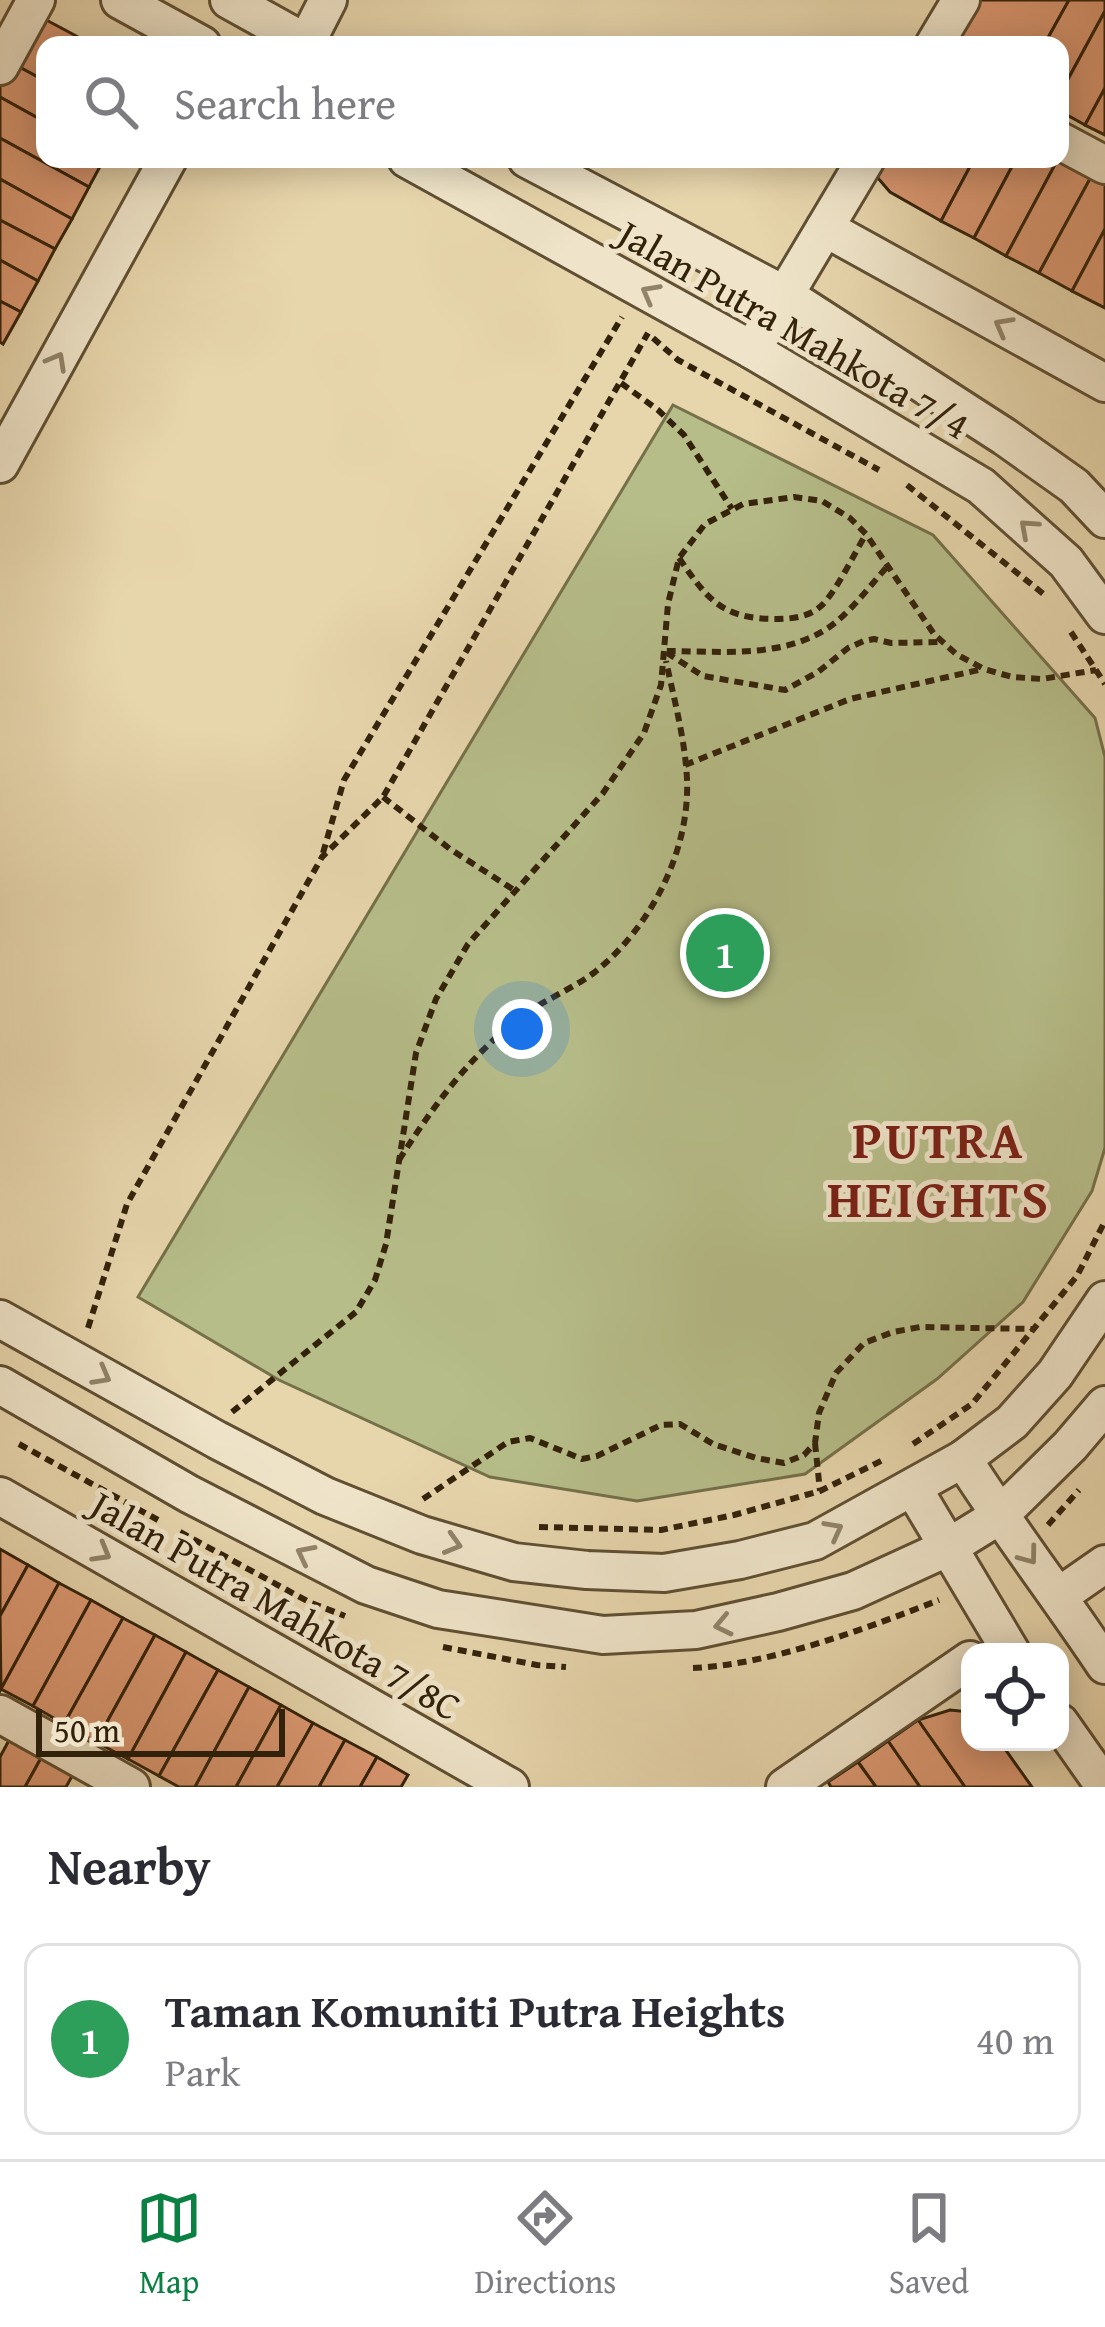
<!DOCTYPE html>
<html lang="en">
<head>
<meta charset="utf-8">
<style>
  :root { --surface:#fff; --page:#f2f2f3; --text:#2b2b33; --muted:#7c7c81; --line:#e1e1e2; --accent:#0b8043 }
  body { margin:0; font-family:"Gentium Book Plus",serif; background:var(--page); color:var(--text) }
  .controls { position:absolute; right:36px; bottom:36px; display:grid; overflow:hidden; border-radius:24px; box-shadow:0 6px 30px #0003 }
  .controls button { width:108px; height:108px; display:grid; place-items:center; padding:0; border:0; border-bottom:3px solid var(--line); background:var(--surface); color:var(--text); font:60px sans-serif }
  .scale { position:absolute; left:36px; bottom:30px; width:249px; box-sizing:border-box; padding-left:12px; border:6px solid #33220b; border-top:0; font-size:33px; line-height:42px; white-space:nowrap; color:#33220b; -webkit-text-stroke:9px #efe4c9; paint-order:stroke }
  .you { position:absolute; left:522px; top:1029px; width:42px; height:42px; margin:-30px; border:9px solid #fff; border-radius:50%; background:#1a73e8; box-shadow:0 0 0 18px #1a73e833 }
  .badge { display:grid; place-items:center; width:78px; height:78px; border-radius:50%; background:var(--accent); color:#fff; font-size:39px; font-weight:700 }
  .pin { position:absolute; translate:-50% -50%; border:6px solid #fff; box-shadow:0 3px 12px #0006 }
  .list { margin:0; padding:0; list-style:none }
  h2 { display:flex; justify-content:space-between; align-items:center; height:156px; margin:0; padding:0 48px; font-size:51px }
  h2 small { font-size:39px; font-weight:400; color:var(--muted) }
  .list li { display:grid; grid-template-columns:78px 1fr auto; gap:36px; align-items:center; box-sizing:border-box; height:192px; margin:0 24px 24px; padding:0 24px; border:3px solid var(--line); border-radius:24px }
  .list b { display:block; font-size:45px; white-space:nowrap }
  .list p { margin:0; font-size:39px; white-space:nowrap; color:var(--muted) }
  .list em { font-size:39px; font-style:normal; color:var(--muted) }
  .icon { flex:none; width:66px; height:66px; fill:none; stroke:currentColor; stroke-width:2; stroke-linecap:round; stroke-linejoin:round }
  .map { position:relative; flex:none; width:1105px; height:1787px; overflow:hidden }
  .search { position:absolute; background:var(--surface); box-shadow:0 6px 30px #0003; left:36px; right:36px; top:36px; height:132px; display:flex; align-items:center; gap:30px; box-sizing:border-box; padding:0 42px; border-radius:24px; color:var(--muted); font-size:45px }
  .sheet { height:372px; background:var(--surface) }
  nav { display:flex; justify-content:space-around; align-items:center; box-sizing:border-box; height:168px; border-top:3px solid var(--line); background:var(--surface); font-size:33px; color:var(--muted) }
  nav a { display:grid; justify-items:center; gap:6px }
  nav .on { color:var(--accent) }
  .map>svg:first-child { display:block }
  .green { fill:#b6bd89; stroke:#74704a; stroke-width:3 }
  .building { fill:#dc9973; stroke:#33220b; stroke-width:3 }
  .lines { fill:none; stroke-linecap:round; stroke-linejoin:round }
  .minor-casing { stroke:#604f33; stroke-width:42 }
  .path { stroke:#33220b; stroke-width:6; stroke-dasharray:9 6; stroke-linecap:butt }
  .minor { stroke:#efe4c9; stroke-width:36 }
  .oneway { stroke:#91836a }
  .labels { text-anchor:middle; stroke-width:10; stroke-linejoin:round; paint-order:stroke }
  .street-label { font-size:39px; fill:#33220b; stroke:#efe4c9 }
  .district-label { font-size:51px; font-weight:bold; letter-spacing:3px; fill:#7a1f14; stroke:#efe4c9 }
</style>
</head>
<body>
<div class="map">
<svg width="1105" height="1787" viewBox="0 0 1105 1787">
  <rect width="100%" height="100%" fill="#e7d5ac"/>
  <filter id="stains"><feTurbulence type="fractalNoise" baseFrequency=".00167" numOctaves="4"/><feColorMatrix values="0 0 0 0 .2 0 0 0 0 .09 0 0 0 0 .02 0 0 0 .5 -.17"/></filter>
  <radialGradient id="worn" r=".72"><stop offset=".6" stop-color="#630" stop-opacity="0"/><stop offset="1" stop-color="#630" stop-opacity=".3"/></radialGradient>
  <path class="green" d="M673,405L933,535L1095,718L1105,757V1148L1092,1191L1023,1302L937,1379L805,1474L637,1501L490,1477L279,1380L138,1297Z"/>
  <g class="building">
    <path d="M981,0H1069L1044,45H953Z"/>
    <path d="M1069,0H1105V11L1060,94V45H1044Z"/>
    <path d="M1105,11V88L1085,125L1060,111V94Z"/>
    <path d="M37,15L93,45H45V81L10,62Z"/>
    <path d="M10,62L45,81V122L0,97V81Z"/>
    <path d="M1105,88V135L1085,125Z"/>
    <path d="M0,97L45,122V159H104L89,187L0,138Z"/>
    <path d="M0,138L89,187L72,219L0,179Z"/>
    <path d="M877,159H974L941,221L890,192L877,177Z"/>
    <path d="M974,159H1016L974,238L941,221Z"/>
    <path d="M1016,159H1058L1006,256L974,238Z"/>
    <path d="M1058,159L1098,164L1039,273L1006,256Z"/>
    <path d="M1098,164L1105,168V229L1072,291L1039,273Z"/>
    <path d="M0,179L72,219L55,249L0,220Z"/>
    <path d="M0,220L55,249L38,281L0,260Z"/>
    <path d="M1105,229V308L1072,291Z"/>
    <path d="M0,260L38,281L21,312L0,301Z"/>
    <path d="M0,301L21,312L3,344L0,342Z"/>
    <path d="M0,1549L28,1565L0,1616Z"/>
    <path d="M28,1565L59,1583L1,1689L0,1616Z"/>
    <path d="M59,1583L91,1600L33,1706L1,1689Z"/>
    <path d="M91,1600L123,1618L64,1724L33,1706Z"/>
    <path d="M123,1618L155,1635L96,1742L64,1724Z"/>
    <path d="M155,1635L186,1652L128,1759L96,1742Z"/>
    <path d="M186,1652L218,1670L159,1776L128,1759Z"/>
    <path d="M218,1670L249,1687L195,1787H179L159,1776Z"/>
    <path d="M249,1687L281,1705L236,1787H195Z"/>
    <path d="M281,1705L313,1723L277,1787H236Z"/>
    <path d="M950,1710L970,1712V1742H1000L1032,1787H965L918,1720Z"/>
    <path d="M918,1720L965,1787H920L888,1741Z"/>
    <path d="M313,1723L345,1740L319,1787H277Z"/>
    <path d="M14,1731L46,1749L25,1787H0V1757Z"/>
    <path d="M345,1740L377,1757L360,1787H319Z"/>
    <path d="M888,1741L920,1787H876L858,1762Z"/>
    <path d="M46,1749L77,1767L66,1787H25Z"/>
    <path d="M377,1757L408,1775L401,1787H360Z"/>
    <path d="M858,1762L876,1787H831L828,1782Z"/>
  </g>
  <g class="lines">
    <g class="minor-casing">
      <g id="minor">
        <path d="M120,0L202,45"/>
        <path d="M229,0L310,45"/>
        <path d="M306,43L328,0"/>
        <path d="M934,45L961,0"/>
        <path d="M0,66L36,0"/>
        <path d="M1060,141L1105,165"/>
        <path d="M407,159L752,350L981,486L1066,562L1105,615"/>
        <path d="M527,159L785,295L1005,437L1074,486L1105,519"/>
        <path d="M825,228L1105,383"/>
        <path d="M752,350L866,159"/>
        <path d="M0,464L168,159"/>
        <path d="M0,1319L217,1440L325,1496L422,1535L514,1562L587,1570L664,1573L740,1560L815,1541L963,1459L1012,1422L1055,1374L1105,1300"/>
        <path d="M0,1385L189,1494L366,1585L438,1609L603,1635L696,1630L778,1612L853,1591L947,1548L999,1516L1070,1446L1105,1405"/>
        <path d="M963,1459C1008,1530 1059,1596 1105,1665"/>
        <path d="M913,1488L1011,1652"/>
        <path d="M0,1496L510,1787"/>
        <path d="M1059,1596L1105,1564"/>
        <path d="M0,1714L131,1787"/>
        <path d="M1060,1723L1105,1787"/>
        <path d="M785,1787L970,1660"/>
      </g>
    </g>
    <g class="path">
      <path d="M653,338L678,360L879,470"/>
      <path d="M621,383L658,410L684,435L732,509"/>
      <path d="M907,485L1046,596"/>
      <path d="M679,558C708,600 722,619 776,619C792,619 809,617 821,606C836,592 854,554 866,534"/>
      <path d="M886,568C868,588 851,612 828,628C781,659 718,651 664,651L703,676L785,690L818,672L848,648L864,641L874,639L891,643L939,642"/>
      <path d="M1071,632L1105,684"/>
      <path d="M685,765L850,699L983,669"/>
      <path d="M383,797L450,849L514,890"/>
      <path d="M323,853L344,780L622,317"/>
      <path d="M399,1160C432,1108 468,1058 517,1020C541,1001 571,990 595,972C651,927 690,851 687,779C685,739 674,699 666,661"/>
      <path d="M88,1328L127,1204L322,857L383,797L648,333"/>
      <path d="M232,1412L356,1312L375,1280L386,1244L416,1053L436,999L468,944L603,793L644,733L661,685L668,604L679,558L705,524L743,504L794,497L822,501L850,518L866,534L934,634L956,654L984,669L1012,677L1042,679L1096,670"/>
      <path d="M815,1443L820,1491"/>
      <path d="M19,1444L158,1520"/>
      <path d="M913,1444L972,1404L1077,1276L1105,1221"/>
      <path d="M423,1499L508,1442L530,1438L582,1459L597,1456L661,1425L680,1424L713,1444L756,1458L784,1463L804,1455L815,1443L819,1413L836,1373L864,1343L893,1332L920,1327L1033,1329"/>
      <path d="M1048,1525L1079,1490"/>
      <path d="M539,1527L661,1530L734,1515L820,1491L885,1459"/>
      <path d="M180,1532L309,1602L345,1616"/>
      <path d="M443,1647L537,1665L566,1667"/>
      <path d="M693,1668C769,1665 868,1628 939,1600"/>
    </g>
    <use href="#minor" class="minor"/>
  </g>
  <defs><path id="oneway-chevron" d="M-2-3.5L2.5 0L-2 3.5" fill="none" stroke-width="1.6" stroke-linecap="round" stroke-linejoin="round" transform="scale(3)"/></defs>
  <g class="oneway">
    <use href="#oneway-chevron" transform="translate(650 293) rotate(-151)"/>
    <use href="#oneway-chevron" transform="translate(1003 326) rotate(-151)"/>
    <use href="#oneway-chevron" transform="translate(57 361) rotate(-61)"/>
    <use href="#oneway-chevron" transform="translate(1028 528) rotate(-138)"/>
    <use href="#oneway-chevron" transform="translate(102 1376) rotate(29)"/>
    <use href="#oneway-chevron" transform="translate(834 1530) rotate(-28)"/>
    <use href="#oneway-chevron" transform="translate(453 1544) rotate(16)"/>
    <use href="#oneway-chevron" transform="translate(102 1553) rotate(30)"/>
    <use href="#oneway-chevron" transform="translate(305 1554) rotate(-153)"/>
    <use href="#oneway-chevron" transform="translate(1029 1556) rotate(53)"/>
    <use href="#oneway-chevron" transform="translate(723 1625) rotate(168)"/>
  </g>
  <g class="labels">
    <g class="street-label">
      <text transform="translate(794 329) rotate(30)" y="14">Jalan Putra Mahkota 7/4</text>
      <text transform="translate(276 1605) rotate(30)" y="14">Jalan Putra Mahkota 7/8C</text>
    </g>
    <g class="district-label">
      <text x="939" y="1158">PUTRA<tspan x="939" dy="59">HEIGHTS</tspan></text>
    </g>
  </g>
  <rect width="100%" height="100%" filter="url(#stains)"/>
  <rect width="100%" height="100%" fill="url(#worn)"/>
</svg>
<div class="controls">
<button><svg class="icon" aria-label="locate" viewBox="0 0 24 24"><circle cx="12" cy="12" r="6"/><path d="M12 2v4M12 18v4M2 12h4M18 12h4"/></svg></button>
</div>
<div class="scale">50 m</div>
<div class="you"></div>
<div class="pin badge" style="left:725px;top:953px;background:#2e9e5b">1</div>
<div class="search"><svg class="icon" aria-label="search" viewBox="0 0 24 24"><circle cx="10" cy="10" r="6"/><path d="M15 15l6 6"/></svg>Search here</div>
</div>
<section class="sheet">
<h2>Nearby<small></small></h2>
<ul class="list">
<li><span class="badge" style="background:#2e9e5b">1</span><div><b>Taman Komuniti Putra Heights</b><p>Park</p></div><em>40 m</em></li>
</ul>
</section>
<nav>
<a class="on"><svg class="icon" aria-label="map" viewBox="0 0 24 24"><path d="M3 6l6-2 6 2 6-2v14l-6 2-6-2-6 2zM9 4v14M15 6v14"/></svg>Map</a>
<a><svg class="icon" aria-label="directions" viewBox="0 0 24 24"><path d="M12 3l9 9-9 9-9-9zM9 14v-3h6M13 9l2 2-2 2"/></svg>Directions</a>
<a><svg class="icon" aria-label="saved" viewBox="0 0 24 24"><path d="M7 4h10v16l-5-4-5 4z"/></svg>Saved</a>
</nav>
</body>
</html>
